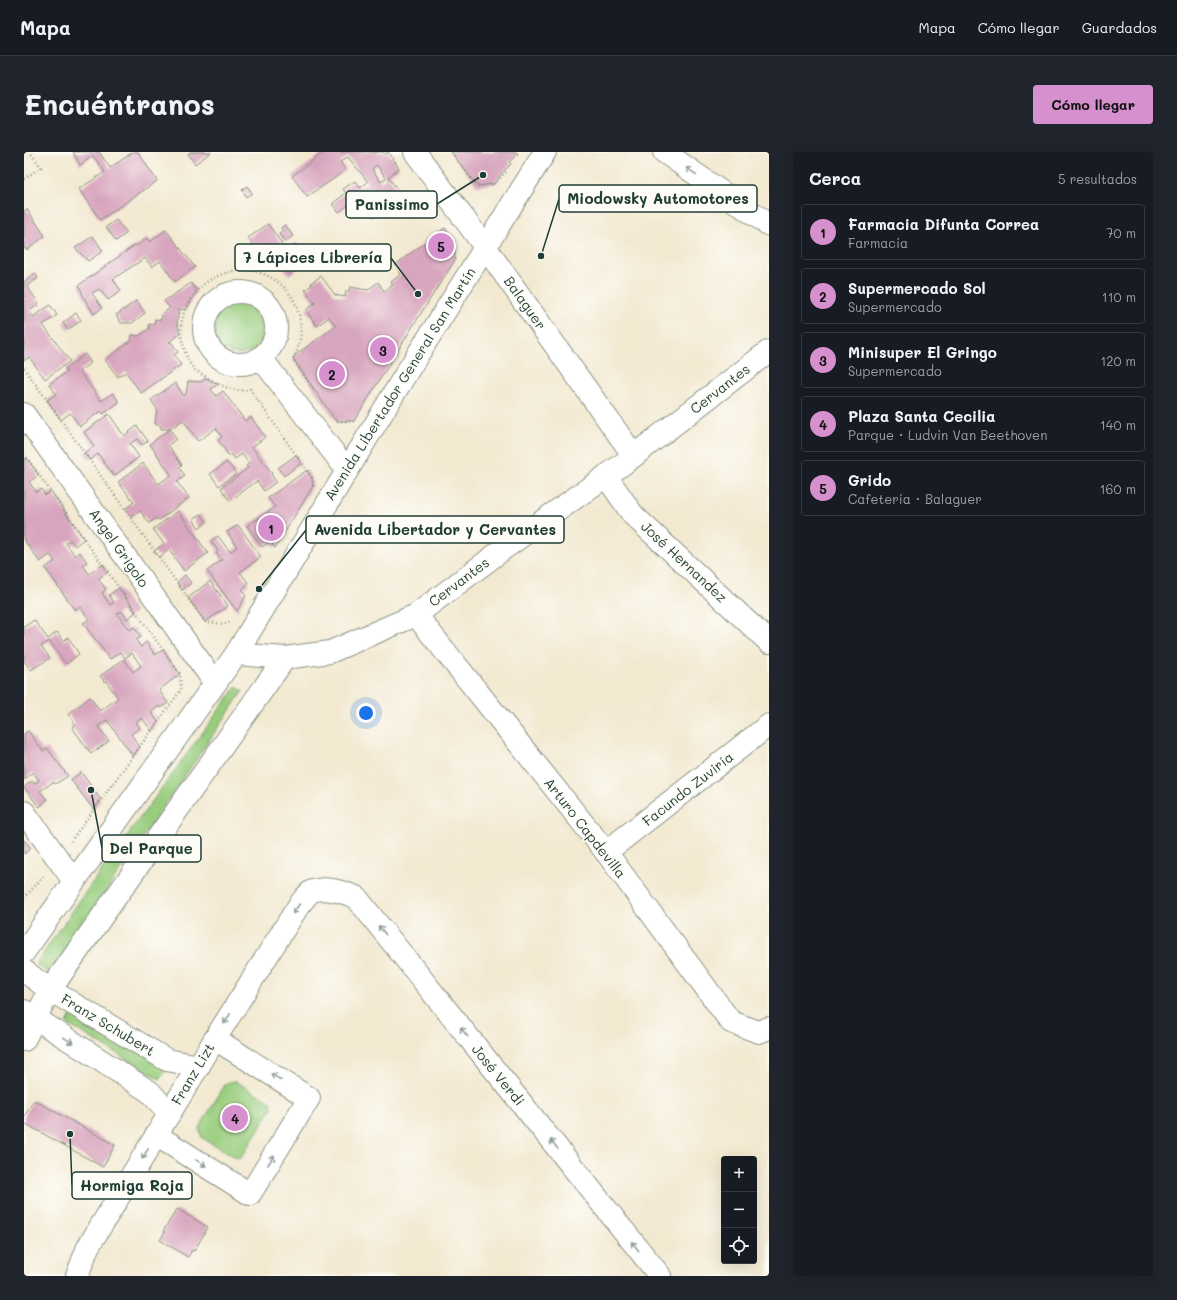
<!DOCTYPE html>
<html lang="es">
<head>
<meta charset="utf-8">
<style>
  :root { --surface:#171b24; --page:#20242c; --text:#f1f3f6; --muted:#9ea1a6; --line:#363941; --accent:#d690ce }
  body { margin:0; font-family:Mali,sans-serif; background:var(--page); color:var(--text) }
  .controls { position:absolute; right:12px; bottom:12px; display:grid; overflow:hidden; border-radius:4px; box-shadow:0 4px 16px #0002 }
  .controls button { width:36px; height:36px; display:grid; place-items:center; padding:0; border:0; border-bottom:1px solid var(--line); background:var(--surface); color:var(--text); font:20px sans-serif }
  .you { position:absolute; left:342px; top:561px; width:14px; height:14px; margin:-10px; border:3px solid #fff; border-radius:50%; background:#1a73e8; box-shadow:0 0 0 6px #1a73e833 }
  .badge { display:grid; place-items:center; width:26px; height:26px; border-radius:50%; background:var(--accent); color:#111; font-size:13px; font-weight:700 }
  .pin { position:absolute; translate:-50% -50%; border:2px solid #fff; box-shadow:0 1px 4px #0006 }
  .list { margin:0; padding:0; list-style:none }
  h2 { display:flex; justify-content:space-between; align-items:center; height:52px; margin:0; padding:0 16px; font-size:17px }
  h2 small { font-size:13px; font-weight:400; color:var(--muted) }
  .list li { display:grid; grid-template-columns:26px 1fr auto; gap:12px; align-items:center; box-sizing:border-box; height:56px; margin:0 8px 8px; padding:0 8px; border:1px solid var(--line); border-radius:4px }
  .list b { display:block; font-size:15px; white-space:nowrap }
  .list p { margin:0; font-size:13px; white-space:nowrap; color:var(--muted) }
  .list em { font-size:13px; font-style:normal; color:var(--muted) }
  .icon { flex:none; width:22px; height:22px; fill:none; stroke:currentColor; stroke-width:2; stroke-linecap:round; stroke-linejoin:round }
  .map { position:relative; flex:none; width:745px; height:1124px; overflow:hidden; border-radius:4px }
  header { display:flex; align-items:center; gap:24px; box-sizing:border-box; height:56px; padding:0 20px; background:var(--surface); border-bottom:1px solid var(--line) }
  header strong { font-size:19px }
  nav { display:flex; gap:22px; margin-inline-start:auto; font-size:14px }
  .intro { display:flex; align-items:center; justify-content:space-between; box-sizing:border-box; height:96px; padding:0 24px }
  h1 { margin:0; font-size:28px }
  .button { padding:10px 18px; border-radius:4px; background:var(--accent); color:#111; font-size:14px; font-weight:700 }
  main { display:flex; gap:24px; padding:0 24px }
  aside { flex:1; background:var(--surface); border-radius:4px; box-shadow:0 4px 16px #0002 }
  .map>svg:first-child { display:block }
  .green { fill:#99cd7e; stroke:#5c8559 }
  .building { fill:#d8a5be; fill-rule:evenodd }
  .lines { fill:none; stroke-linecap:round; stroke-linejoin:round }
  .street-casing { stroke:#899382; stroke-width:24 }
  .secondary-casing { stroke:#899382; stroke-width:24 }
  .path { stroke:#899382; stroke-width:2.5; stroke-dasharray:1 3; stroke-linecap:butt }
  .street { stroke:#fff; stroke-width:22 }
  .secondary { stroke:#fff; stroke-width:22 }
  .oneway { stroke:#8f9e9a }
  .labels { text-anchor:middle; stroke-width:3.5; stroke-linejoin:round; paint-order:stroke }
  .street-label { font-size:14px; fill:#1f3d34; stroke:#fdfcf7 }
  .leader { fill:none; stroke:#1f3d34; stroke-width:1.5 }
  .callout-dot { fill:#1f3d34; stroke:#fdfcf7; stroke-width:1.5 }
  .callout { fill:#fdfcf7; stroke:#1f3d34; stroke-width:1.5 }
  .callout-label { font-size:15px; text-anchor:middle; font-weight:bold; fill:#1f3d34 }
</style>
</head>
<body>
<header>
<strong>Mapa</strong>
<nav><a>Mapa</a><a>Cómo llegar</a><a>Guardados</a></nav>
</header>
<div class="intro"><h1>Encuéntranos</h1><a class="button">Cómo llegar</a></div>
<main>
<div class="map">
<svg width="745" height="1124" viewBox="0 0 745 1124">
  <rect width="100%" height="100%" fill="#fdfcf7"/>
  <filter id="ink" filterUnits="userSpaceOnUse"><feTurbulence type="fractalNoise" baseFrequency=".025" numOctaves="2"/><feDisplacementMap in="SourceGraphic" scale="8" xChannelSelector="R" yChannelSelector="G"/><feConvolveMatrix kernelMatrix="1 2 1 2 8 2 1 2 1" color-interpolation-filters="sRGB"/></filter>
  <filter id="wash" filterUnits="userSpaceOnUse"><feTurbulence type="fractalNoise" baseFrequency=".012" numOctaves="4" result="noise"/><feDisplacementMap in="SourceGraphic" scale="16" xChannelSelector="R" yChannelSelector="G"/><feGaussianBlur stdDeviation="0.9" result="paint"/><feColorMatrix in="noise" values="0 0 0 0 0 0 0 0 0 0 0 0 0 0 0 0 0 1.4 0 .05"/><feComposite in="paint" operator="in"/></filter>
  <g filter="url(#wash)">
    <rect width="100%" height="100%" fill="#f3e9d1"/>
    <g class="green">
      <circle cx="215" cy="176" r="26"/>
      <path d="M212,535L219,539L25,822L12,812L63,738Z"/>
      <path d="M47,862L143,916L136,927L43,872Z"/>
      <path d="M211,929L247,950L248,956L217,1006H212L178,986L175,976L202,931Z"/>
    </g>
    <g id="blocks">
      <g class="building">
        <path d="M49,0H75L86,16L109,0H114L133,29L76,68L55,37L81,20L69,4L56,13Z"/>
        <path d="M166,0H187L171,12L164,2Z"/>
        <path d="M300,0H345L346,1L359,0L360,2L364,0L375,16L364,25L378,43L349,65L335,45L315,60L308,52L322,41L319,37L331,29L336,36L344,30L324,5L316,10L322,18L283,45L268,24ZM353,13L362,26L357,30L348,17Z"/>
        <path d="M427,0H492L494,2L485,10L487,12L478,21L470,32L453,34Z"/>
        <path d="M223,34L228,41L222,45L218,38Z"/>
        <path d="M3,57L21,84L3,98L2,96L0,97V59Z"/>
        <path d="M92,68L103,81L92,89L82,75Z"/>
        <path d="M244,72L258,92L238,107L224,86Z"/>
        <path d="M261,73L269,84L261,90L255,82L259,79L257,76Z"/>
        <path d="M421,76L430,88L431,108L394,166L330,269H312L269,207L271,203L312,174L305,165L293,174L282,158L291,151L281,138L288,133L287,131L297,124L311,143L321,145L322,139H325L326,135L344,138L354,130L360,139L369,133L367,130L377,122L371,113Z"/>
        <path d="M142,78L171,115L151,130L136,109L128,115L121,106L89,127L97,139L84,148L75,137L68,141L78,156L70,162L60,146L55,133L111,93L112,94L123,86L126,90Z"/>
        <path d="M69,84L79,99L64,109L51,96Z"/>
        <path d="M272,92L276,97L282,93L285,98L279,102L284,109L265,123L253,106Z"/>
        <path d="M11,121L14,126L3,134L15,152L5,159L9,165L26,153L33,163L19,173L46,209L21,227L5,205L0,209V130Z"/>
        <path d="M167,131L173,139L162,158L155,157L153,170L156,182L145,190L148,191L154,200L150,203L157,213L117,241L102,220L94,225L81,208L107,189L108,183L115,184L125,177V172L130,173L131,167L137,168L138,162L146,156L140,149Z"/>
        <path d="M112,149L121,161L108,171H97L92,163Z"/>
        <path d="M52,161L57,168L44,178L39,171Z"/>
        <path d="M61,202L67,211L55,219L77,249L89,241L95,250L79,262L77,259L56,274L46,261L37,268L23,248L32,242L25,232L43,220L41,217Z"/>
        <path d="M182,226L194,232L187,237L192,244L199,239L221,269L227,265L241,285L228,295L248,321L247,322L252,330L240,339L233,329L206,349L197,336L224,316L222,314L225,312L218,302L211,307L207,302L205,304L194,288L198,285L192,276L174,289L159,268L146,277H137V274L131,272L133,257L127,248L151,231L160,244L162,242L164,229L177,230Z"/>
        <path d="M85,262L100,284L113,274L124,289L118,293L113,287L106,292L115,305L90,324L74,302L66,308L60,301L70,294L60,280Z"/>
        <path d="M146,277L152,287L144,293L158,313L155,315L161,324L153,330L165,346L135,368L133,366L125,371L116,359L107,365L101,357L110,350L94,330L119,311L134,332L147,323L126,292Z"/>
        <path d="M272,303L277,311L260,324L254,316Z"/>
        <path d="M3,306L15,323L5,330L12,340L17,337L21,343L27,339L60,387L51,394L47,388L42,391L51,404L56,400L63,410L59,413L65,422L79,412L84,420L74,427L82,437L78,441L86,453L90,450L85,443L95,436L112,460L103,467L97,459L93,462L105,478L110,475L117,485L112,488L117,495L122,490L131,503L139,498L156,522L135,538L144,551L137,556L135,554L127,560L134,570L128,579L118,566L112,570L116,576L107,582L116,595L109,604L83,568L74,574L85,589L67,602L48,575L51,572L44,562L66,545L76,559L94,546L82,529L81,530L76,524L100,507L109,520L117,514L108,501L101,506L97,500L86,507L59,471L65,467L56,455L51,458L21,416L31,409L26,403L16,410L0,388V308Z"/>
        <path d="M203,310L212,322L195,334L186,322Z"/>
        <path d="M283,318L288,326L289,334L251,396L246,389L238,395L223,374L251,355L244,346Z"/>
        <path d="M154,359L184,401L160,419L145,398L135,405L130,399L140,392L129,377Z"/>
        <path d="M177,362L183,370L175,376L169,367Z"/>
        <path d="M214,373L237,405L216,420L225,432L218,438L222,444L213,459L183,419L198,408L192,401L194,399L187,389L194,384L206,400L213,395L203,380Z"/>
        <path d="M161,423L167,431L158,438L153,430Z"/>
        <path d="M186,429L204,454L181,470L164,446Z"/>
        <path d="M10,468L24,487L33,480L40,489L44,485L55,502L42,512L25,489L17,494L26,506L7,518L0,509V475Z"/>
        <path d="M4,579L19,599L23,596L44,624L31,632L29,630L16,639L23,648L15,655L0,635L8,629L10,632L15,628L9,620L0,628V582Z"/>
        <path d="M57,620L77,648L70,658L47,628Z"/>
        <path d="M0,688L7,696L0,702Z"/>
        <path d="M10,948L91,993L79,1015L0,971V965Z"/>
        <path d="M153,1057L184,1075L170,1099L168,1098L164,1105L136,1088L141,1080L139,1079Z"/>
      </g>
    </g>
  </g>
  <g filter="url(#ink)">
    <use href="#blocks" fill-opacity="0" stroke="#899382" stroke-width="1"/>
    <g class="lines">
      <g class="street-casing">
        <g id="street">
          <path d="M391,0L461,95L610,304"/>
          <path d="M640,0L745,73"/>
          <circle cx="216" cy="176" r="36"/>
          <path d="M237,206L323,318"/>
          <path d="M0,262L191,531"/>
          <path d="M582,324L609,363L745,490"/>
          <path d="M392,463L582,700L707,870L735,880L745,876"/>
          <path d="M212,502L261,506L306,500L392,463L482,395L599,312L745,199"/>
          <path d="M0,660L50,729"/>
          <path d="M582,700L745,573"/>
          <path d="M0,819L26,838L143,908L175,914"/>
          <path d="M0,859L126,940L145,961"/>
          <path d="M0,888L26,838L261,506"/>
          <path d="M132,983L226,1042L285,946L191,887"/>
          <path d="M53,1124L64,1095L191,887L275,753C279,749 284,741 288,739C302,734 319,740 332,745L636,1124"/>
        </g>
      </g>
      <g class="secondary-casing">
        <path id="secondary" d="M0,800L212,502L386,215L521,0"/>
      </g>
      <g class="path">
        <path d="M364,0L372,11"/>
        <path d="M427,0L453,34L470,32L482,20"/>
        <path d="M0,27L17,15L6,0"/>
        <path d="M430,89L431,104"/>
        <path d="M0,216L181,470L204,472L205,470"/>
        <path d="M313,269H330"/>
        <path d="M0,302L156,522L157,538L47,689"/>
        <path d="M289,334L288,326L226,237C211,241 197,234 184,226C180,223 175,221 171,218C165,212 162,203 160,196C146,152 186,112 230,119C244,122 259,131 267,144C279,162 280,188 269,207L292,241"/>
        <path d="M0,746L21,723"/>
      </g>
      <use href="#street" class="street"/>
      <use href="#secondary" class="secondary"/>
    </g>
    <defs><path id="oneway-shaft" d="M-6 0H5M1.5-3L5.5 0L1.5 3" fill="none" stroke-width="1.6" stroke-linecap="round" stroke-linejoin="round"/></defs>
    <g class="oneway">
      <use href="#oneway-shaft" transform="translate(667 19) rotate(-145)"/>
      <use href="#oneway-shaft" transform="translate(272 757) rotate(124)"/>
      <use href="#oneway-shaft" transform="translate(358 778) rotate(-129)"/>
      <use href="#oneway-shaft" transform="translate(203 867) rotate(122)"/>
      <use href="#oneway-shaft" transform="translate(440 880) rotate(-129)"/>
      <use href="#oneway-shaft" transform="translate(44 888) rotate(32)"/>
      <use href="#oneway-shaft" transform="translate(252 925) rotate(-148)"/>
      <use href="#oneway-shaft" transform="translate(530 992) rotate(-129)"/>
      <use href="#oneway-shaft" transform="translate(121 1002) rotate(121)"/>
      <use href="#oneway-shaft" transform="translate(247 1008) rotate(-58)"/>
      <use href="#oneway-shaft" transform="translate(177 1011) rotate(32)"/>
      <use href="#oneway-shaft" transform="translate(611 1094) rotate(-129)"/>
    </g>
  </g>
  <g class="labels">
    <g class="street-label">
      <text transform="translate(501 151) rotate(55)" y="5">Balaguer</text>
      <text transform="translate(376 232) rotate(-58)" y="5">Avenida Libertador General San Martín</text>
      <text transform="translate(696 237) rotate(-38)" y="5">Cervantes</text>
      <text transform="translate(95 396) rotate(55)" y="5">Angel Grigolo</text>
      <text transform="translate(660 410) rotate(43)" y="5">José Hernandez</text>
      <text transform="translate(435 430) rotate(-37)" y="5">Cervantes</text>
      <text transform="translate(664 637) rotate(-38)" y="5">Facundo Zuviría</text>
      <text transform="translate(561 676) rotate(52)" y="5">Arturo Capdevilla</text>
      <text transform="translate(84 873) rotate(31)" y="5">Franz Schubert</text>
      <text transform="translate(169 922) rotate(-59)" y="5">Franz Lizt</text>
      <text transform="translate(474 923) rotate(51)" y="5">José Verdi</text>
    </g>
  </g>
  <path class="leader" d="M517 104L535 47M459 23L413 52M394 142L367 106M235 437L282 378M67 638L78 696M46 982L48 1033"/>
  <g class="callout-dot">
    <circle cx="517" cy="104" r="4"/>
    <circle cx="459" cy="23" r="4"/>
    <circle cx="394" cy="142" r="4"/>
    <circle cx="235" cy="437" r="4"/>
    <circle cx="67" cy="638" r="4"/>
    <circle cx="46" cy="982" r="4"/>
  </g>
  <g class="callout">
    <rect x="535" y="33" width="198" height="27" rx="4"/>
    <rect x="322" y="39" width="91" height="27" rx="4"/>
    <rect x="211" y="92" width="156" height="27" rx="4"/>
    <rect x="282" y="364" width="258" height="27" rx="4"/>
    <rect x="78" y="683" width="99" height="27" rx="4"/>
    <rect x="48" y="1020" width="120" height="27" rx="4"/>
  </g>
  <g class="callout-label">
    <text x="634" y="52">Miodowsky Automotores</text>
    <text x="368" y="58">Panissimo</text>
    <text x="289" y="111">7 Lápices Librería</text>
    <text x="411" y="383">Avenida Libertador y Cervantes</text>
    <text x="127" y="702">Del Parque</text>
    <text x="108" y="1039">Hormiga Roja</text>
  </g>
</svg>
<div class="controls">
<button>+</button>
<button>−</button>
<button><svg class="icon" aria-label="locate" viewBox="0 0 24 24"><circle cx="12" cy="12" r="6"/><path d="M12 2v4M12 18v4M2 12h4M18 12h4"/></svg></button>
</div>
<div class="you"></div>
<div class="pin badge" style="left:247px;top:376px">1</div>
<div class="pin badge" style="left:308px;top:222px">2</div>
<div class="pin badge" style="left:359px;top:198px">3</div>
<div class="pin badge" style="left:211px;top:966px">4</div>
<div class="pin badge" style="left:417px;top:94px">5</div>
</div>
<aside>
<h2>Cerca<small>5 resultados</small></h2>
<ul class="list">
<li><span class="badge">1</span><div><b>Farmacia Difunta Correa</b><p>Farmacia</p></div><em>70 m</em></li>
<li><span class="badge">2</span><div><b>Supermercado Sol</b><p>Supermercado</p></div><em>110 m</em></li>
<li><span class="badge">3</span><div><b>Minisuper El Gringo</b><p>Supermercado</p></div><em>120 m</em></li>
<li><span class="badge">4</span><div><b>Plaza Santa Cecilia</b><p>Parque · Ludvin Van Beethoven</p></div><em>140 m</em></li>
<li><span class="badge">5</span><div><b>Grido</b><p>Cafetería · Balaguer</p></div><em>160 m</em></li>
</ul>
</aside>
</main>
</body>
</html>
